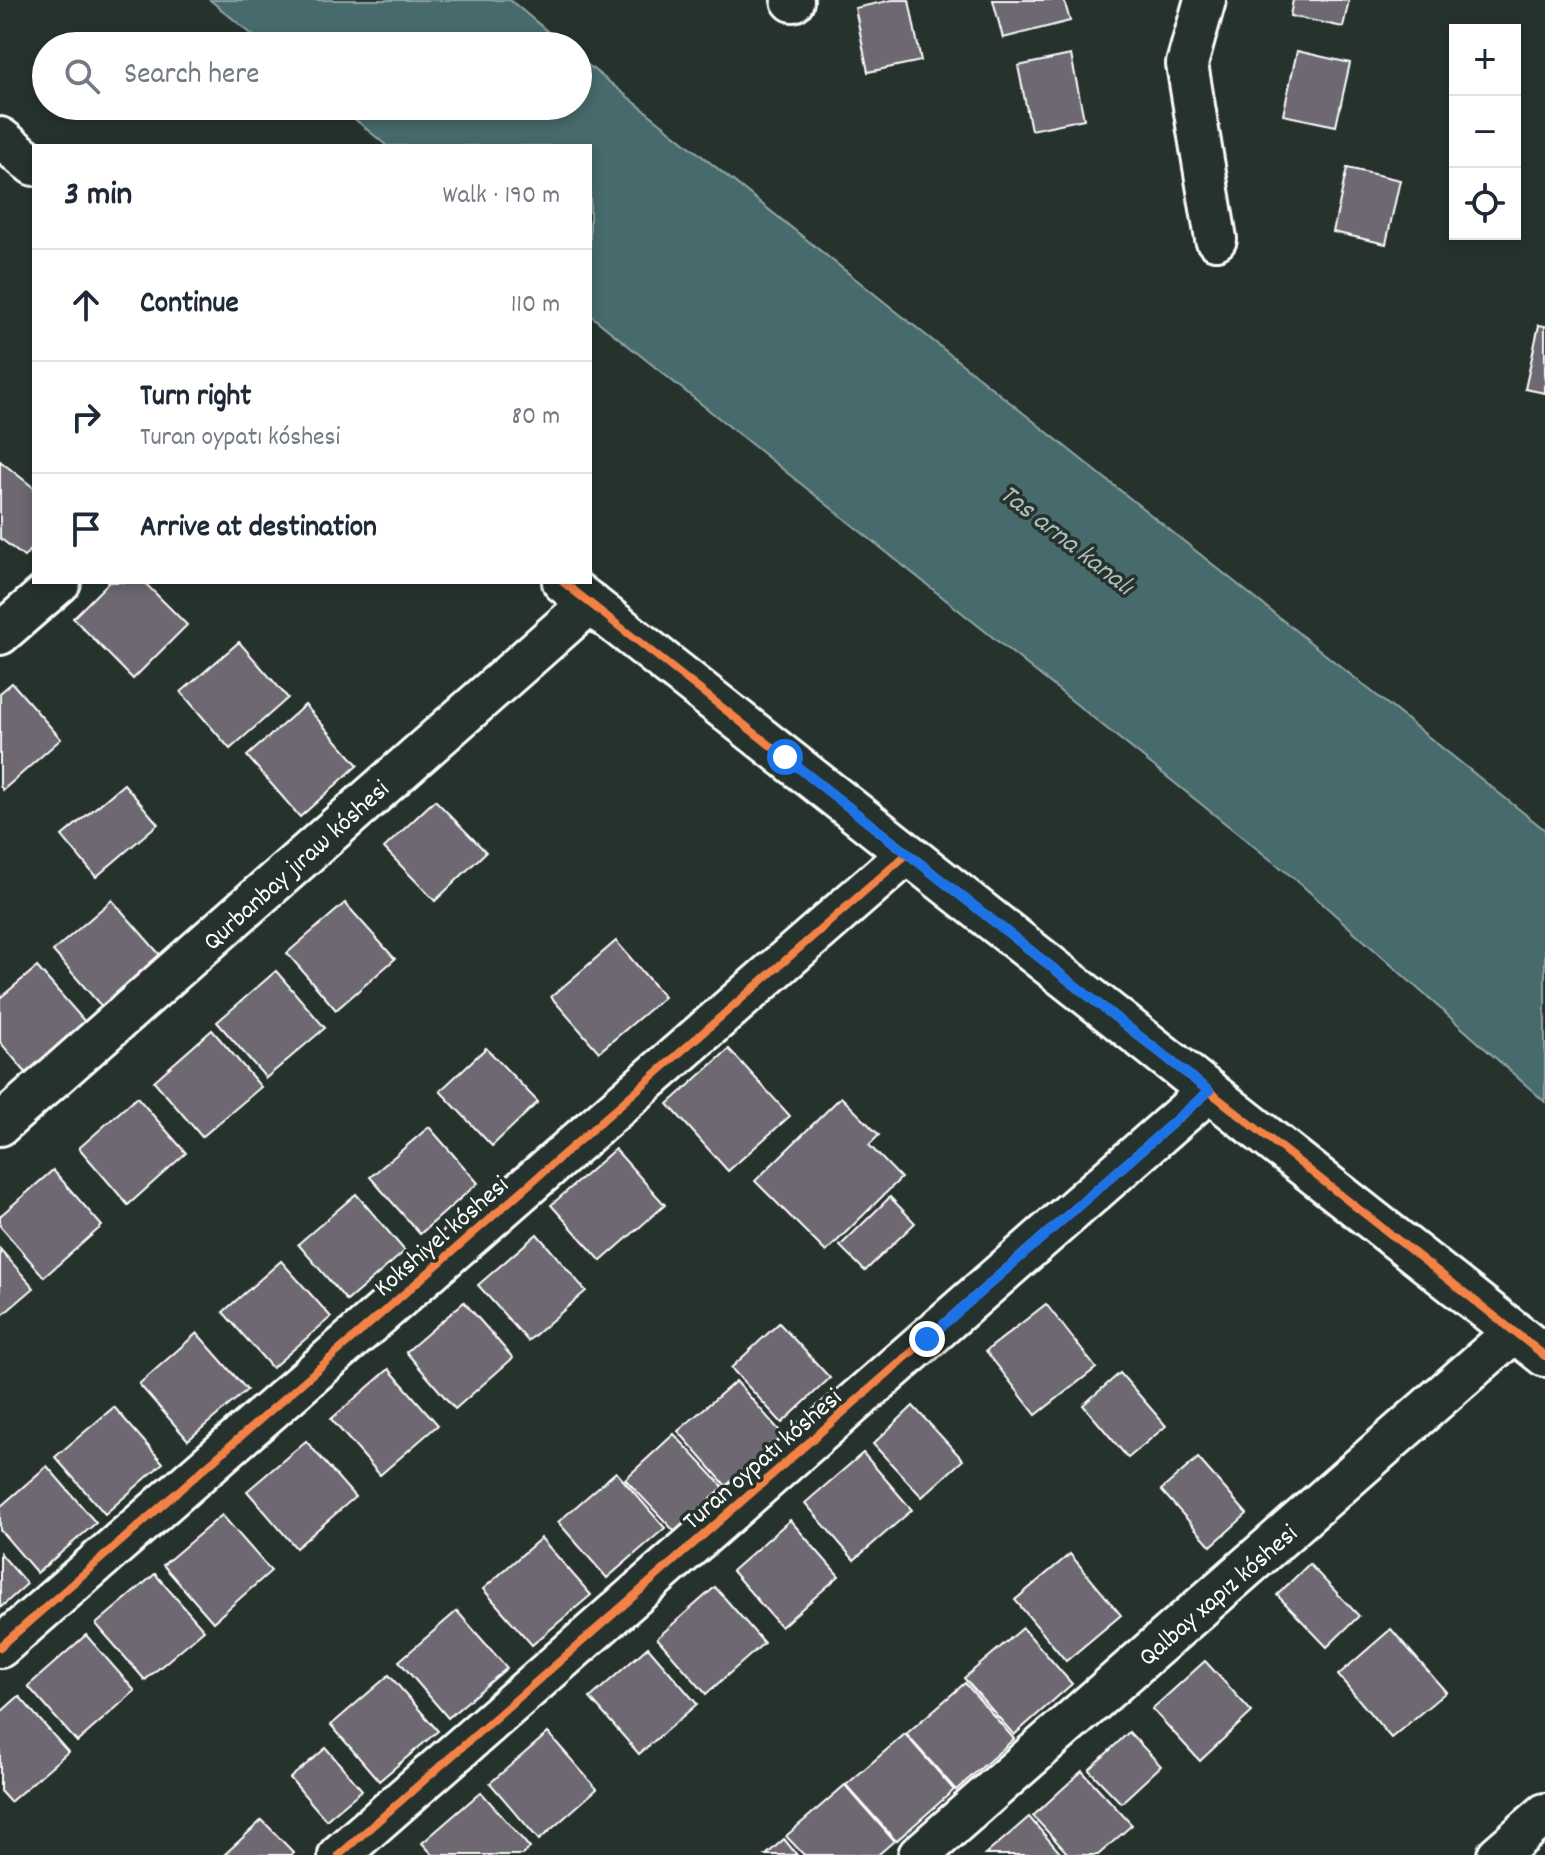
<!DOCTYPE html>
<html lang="en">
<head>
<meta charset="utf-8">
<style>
  :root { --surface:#fff; --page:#f2f2f3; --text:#1f2937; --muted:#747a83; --line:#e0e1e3 }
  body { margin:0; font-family:Dekko,sans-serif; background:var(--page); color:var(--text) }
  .controls { position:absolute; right:24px; top:24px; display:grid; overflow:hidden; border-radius:0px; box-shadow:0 4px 12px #0003 }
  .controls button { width:72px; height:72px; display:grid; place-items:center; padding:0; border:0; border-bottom:2px solid var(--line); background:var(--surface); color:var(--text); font:40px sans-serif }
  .stop { position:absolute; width:24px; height:24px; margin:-18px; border:6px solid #1a73e8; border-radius:50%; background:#fff }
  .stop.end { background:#1a73e8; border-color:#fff; box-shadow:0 2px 8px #0008 }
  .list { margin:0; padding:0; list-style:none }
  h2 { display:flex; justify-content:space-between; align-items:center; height:104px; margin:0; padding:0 32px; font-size:34px }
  h2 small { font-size:26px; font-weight:400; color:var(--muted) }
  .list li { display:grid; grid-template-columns:52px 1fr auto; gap:24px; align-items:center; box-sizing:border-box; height:112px; padding:0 32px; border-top:2px solid var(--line) }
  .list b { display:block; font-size:30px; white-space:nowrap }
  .list p { margin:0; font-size:26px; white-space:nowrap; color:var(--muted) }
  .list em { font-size:26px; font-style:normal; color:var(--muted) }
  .icon { flex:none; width:44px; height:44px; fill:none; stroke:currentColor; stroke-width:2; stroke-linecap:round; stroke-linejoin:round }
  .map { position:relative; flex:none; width:1545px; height:1855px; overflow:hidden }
  .search { position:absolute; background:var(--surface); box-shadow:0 4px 12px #0003; left:32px; top:32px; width:560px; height:88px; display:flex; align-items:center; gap:20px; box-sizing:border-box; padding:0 28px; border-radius:44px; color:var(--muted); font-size:30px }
  .panel { position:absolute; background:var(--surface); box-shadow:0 4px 12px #0003; left:32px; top:144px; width:560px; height:440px; border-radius:0px }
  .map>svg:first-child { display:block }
  .water { fill:#476b6c; stroke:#91a6a7; stroke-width:2 }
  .building { fill:#6d6772; stroke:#fff; stroke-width:2 }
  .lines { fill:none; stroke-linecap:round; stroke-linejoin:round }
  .street-casing { stroke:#fff; stroke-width:46 }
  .street { stroke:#26332d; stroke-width:40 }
  .cycleway-casing { stroke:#26332d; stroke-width:13 }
  .cycleway { stroke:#f48246; stroke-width:8 }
  .route { stroke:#1a73e8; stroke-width:10 }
  .labels { text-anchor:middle; stroke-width:7; stroke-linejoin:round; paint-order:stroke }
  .street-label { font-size:26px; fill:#fff; stroke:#26332d }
  .water-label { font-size:28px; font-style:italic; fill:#acbcbd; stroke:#26332d }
</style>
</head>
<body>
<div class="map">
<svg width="1545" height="1855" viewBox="0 0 1545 1855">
  <rect width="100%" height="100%" fill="#26332d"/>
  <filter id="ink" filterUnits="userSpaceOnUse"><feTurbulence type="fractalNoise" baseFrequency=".0125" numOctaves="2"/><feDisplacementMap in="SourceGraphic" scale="16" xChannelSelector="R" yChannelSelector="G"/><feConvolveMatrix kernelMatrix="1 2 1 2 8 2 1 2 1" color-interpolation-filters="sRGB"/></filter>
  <g filter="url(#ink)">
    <g class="water">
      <path d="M210,0H510L565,46H266Z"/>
      <path d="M578,57L1545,830V1102L1296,880L590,315V146H387L339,106H578Z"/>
    </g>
    <g class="building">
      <path d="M892,0H909L921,61L868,72L855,8Z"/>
      <path d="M993,0H1064L1070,21L1003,38Z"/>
      <path d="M1293,0H1349L1343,27L1290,16Z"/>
      <path d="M1297,51L1350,63L1336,126L1283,115Z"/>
      <path d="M1071,55L1084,119L1031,130L1018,66Z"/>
      <path d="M1347,168L1400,180L1386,244L1333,232Z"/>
      <path d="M1539,325L1545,326V393L1525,389Z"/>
      <path d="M0,461L34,488V545L24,557L0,538Z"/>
      <path d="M109,582H144L187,625L133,679L73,618Z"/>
      <path d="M239,642L288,698L230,749L181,692Z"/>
      <path d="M12,683L61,739L3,790L0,786V693Z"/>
      <path d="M305,705L358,765L300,817L247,756Z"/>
      <path d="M124,784L158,824L96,877L62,836Z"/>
      <path d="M435,800L486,852L435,901L384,848Z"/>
      <path d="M112,900L161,956L102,1007L53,951Z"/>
      <path d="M345,903L395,959L336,1010L287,953Z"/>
      <path d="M616,941L664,997L599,1052L551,997Z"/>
      <path d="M37,967L86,1023L27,1074L0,1042V998Z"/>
      <path d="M276,971L325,1028L266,1078L217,1022Z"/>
      <path d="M212,1030L261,1087L202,1137L154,1081Z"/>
      <path d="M486,1048L538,1102L492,1146L440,1091Z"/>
      <path d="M729,1049L790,1116L728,1171L668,1104Z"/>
      <path d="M137,1097L186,1153L128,1205L79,1148Z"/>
      <path d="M841,1097L879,1135L869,1145L901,1178L826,1252L755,1181Z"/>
      <path d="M429,1127L478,1183L420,1234L370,1177Z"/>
      <path d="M615,1149L665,1205L601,1261L551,1205Z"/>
      <path d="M53,1170L102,1226L44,1277L0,1226V1216Z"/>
      <path d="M356,1194L405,1251L347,1301L298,1244Z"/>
      <path d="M890,1197L915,1223L865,1271L840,1246Z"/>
      <path d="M537,1234L586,1291L528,1341L478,1285Z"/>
      <path d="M0,1249L34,1288L0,1317Z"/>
      <path d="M281,1261L331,1317L272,1368L223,1312Z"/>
      <path d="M464,1302L513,1358L455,1409L406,1352Z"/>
      <path d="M1046,1304L1096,1368L1036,1415L986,1351Z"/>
      <path d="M779,1323L830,1378L782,1423L731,1368Z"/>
      <path d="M197,1333L247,1390L188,1440L139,1384Z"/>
      <path d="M389,1369L438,1425L380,1475L331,1419Z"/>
      <path d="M1120,1373L1166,1426L1128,1458L1083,1405Z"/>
      <path d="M736,1381L785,1437L727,1487L678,1431Z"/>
      <path d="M913,1406L963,1460L922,1497L873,1444Z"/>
      <path d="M114,1407L163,1463L105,1514L55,1457Z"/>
      <path d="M674,1434L725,1489L677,1534L625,1479Z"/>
      <path d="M306,1441L355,1497L296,1548L247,1491Z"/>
      <path d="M863,1453L912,1510L854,1560L805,1503Z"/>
      <path d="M1198,1458L1247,1514L1211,1546L1161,1490Z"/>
      <path d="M47,1466L96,1523L37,1573L0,1530V1507Z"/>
      <path d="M616,1472L665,1528L607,1578L558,1522Z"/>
      <path d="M222,1515L271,1571L213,1622L163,1565Z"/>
      <path d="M790,1520L839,1576L781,1627L732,1571Z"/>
      <path d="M541,1538L591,1595L532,1645L483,1589Z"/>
      <path d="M0,1553L27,1584L0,1608Z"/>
      <path d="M1070,1554L1121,1615L1066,1661L1015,1600Z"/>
      <path d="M1309,1564L1359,1616L1327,1647L1277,1595Z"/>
      <path d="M155,1574L204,1630L145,1680L96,1624Z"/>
      <path d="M715,1587L764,1643L706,1694L657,1638Z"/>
      <path d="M457,1611L507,1668L448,1718L399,1661Z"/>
      <path d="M1023,1628L1072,1684L1014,1735L964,1678Z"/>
      <path d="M1391,1629L1446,1692L1391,1738L1338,1675Z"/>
      <path d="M86,1635L135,1691L77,1742L28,1686Z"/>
      <path d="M648,1647L697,1704L639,1754L590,1698Z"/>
      <path d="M1205,1661L1252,1712L1200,1761L1152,1709Z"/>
      <path d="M389,1675L438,1731L379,1781L331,1725Z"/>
      <path d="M965,1683L1014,1739L956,1790L906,1734Z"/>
      <path d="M19,1696L68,1752L10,1802L0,1791V1713Z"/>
      <path d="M1129,1732L1161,1766L1121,1803L1089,1770Z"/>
      <path d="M548,1733L597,1789L539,1840L490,1783Z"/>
      <path d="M905,1734L954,1790L896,1841L846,1785Z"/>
      <path d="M326,1748L362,1790L326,1820L290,1778Z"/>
      <path d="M1082,1771L1132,1825L1098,1855H1069L1033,1816Z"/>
      <path d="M845,1785L894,1841L878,1855H804L786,1836Z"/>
      <path d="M481,1792L530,1848L522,1855H433L422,1843Z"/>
      <path d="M1029,1817L1062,1855H985Z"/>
      <path d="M262,1820L294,1853L292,1855H224Z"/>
      <path d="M784,1839L797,1855H766Z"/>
    </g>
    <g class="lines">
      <g class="street-casing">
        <g id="street">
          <path d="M792,0L793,1"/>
          <path d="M1205,0L1187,64L1216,239"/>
          <path d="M0,138L34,165"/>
          <path d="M563,582L1545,1356"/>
          <path d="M0,634L60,582"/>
          <path d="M0,1125L590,603"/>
          <path d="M0,1647L907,854"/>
          <path d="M339,1855L1209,1091"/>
          <path d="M919,1855L1514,1332"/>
          <path d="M1498,1855L1545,1814"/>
        </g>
      </g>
      <use href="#street" class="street"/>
      <g class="cycleway-casing">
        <g id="cycleway">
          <path d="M563,582L1545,1356"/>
          <path d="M0,1647L907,854"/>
          <path d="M339,1855L1209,1091"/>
        </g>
      </g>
      <use href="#cycleway" class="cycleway"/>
    </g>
  </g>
  <g class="lines" filter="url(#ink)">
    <path class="route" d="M785,757L1209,1091L927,1339"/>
  </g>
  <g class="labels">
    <g class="street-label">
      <text transform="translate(295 864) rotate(-42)" y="9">Qurbanbay jıraw kóshesi</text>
      <text transform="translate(440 1235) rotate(-41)" y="9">Kokshiyel kóshesi</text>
      <text transform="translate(761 1458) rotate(-41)" y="9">Turan oypatı kóshesi</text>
      <text transform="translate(1217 1594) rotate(-41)" y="9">Qalbay xapız kóshesi</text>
    </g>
    <g class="water-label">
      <text transform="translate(1068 538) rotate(38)" y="10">Tas arna kanalı</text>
    </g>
  </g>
</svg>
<div class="controls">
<button>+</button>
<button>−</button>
<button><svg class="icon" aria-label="locate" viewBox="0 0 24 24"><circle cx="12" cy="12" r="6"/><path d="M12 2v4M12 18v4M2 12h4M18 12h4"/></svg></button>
</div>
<div class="stop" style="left:785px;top:757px"></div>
<div class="stop end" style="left:927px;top:1339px"></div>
<div class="search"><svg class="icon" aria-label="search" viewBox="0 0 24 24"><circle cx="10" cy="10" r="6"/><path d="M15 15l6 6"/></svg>Search here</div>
<section class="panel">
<h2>3 min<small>Walk · 190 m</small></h2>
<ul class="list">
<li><svg class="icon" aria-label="ahead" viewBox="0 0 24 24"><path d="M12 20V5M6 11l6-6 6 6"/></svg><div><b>Continue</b></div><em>110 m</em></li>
<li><svg class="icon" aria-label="right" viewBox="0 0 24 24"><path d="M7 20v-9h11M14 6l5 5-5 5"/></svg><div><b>Turn right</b><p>Turan oypatı kóshesi</p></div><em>80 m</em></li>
<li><svg class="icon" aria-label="arrive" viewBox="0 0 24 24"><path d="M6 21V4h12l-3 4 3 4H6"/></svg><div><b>Arrive at destination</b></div></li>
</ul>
</section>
</div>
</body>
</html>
